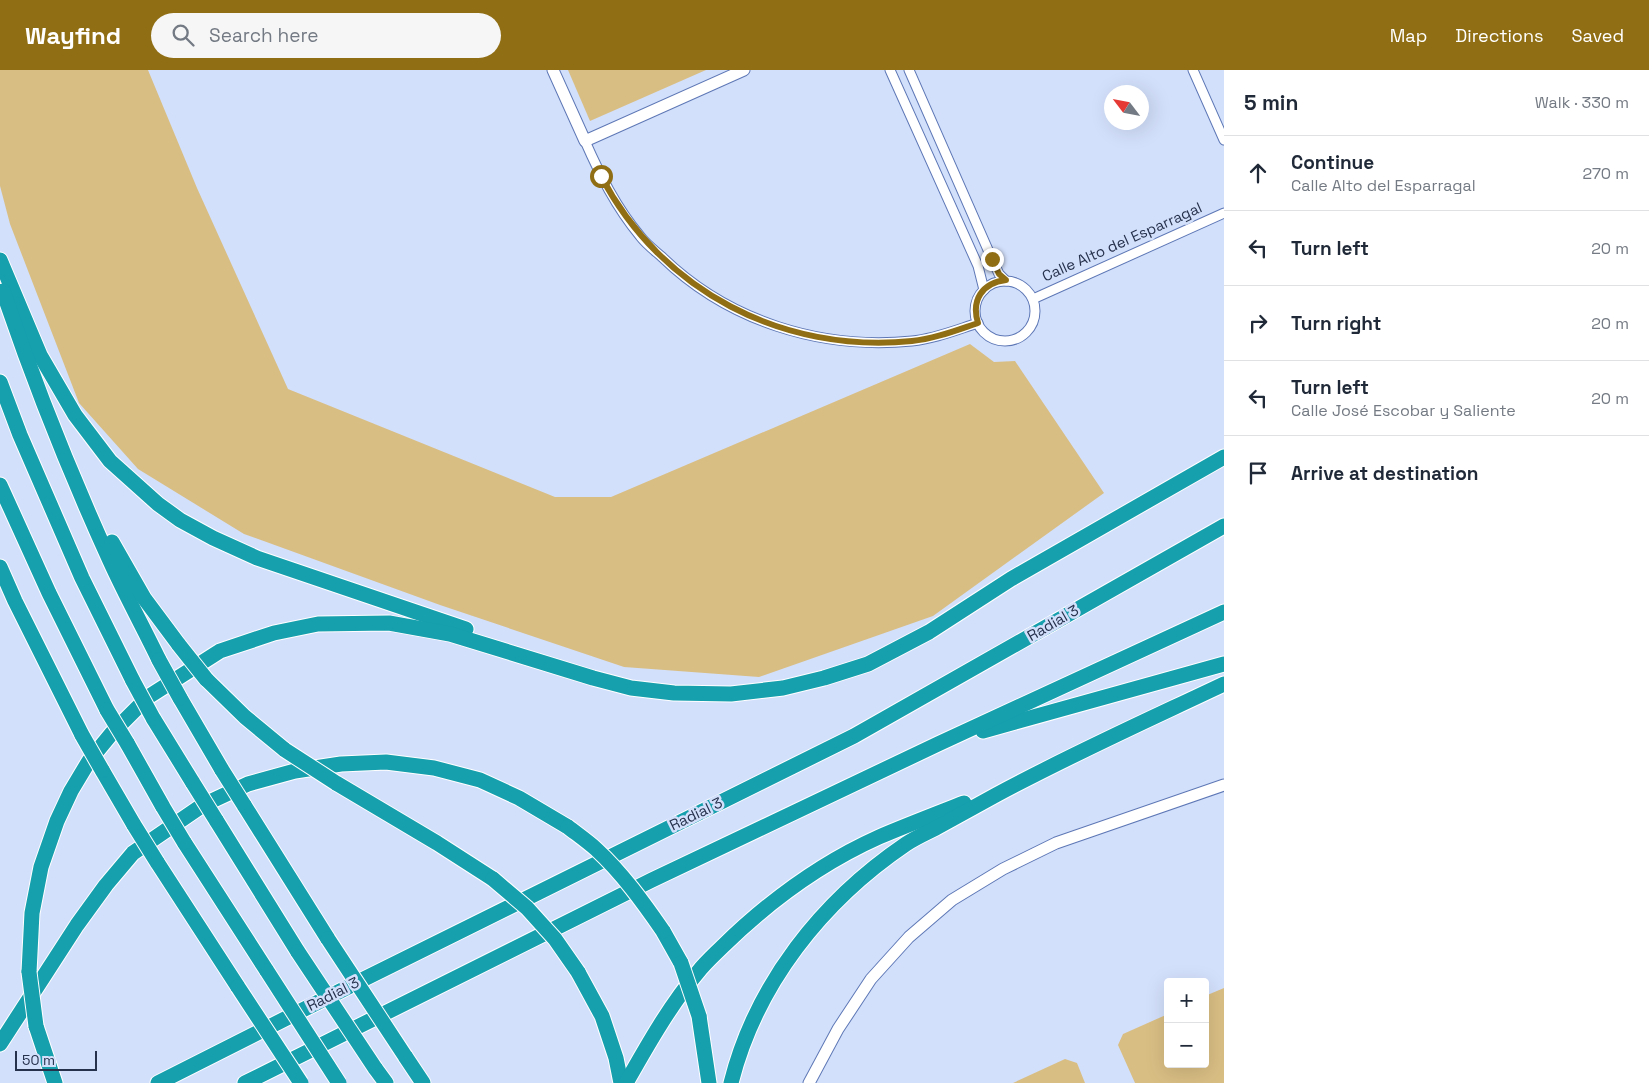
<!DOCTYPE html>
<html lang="en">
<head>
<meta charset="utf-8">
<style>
  :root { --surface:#fff; --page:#f6f6f7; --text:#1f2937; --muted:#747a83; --line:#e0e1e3; --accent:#906f14 }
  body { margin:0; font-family:"Space Grotesk",sans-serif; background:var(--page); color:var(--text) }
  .controls { position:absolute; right:15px; bottom:15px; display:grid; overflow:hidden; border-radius:5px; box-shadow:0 5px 20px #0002 }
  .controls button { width:45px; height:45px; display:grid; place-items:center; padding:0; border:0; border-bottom:1px solid var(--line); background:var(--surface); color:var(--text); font:25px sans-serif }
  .compass { position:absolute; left:1104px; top:15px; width:45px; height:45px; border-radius:50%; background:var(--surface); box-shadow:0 5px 20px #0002; rotate:302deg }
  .scale { position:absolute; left:15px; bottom:12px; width:82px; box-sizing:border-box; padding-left:5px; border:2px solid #26314c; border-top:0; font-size:14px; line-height:18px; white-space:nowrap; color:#26314c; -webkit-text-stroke:4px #d3e0fb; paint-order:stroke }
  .stop { position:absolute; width:15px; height:15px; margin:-11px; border:4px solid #906f14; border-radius:50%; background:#fff }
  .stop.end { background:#906f14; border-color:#fff; box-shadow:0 1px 5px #0008 }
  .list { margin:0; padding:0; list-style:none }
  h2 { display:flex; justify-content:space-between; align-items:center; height:65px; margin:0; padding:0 20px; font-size:21px }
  h2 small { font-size:16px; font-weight:400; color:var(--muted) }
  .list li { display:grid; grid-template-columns:32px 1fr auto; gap:15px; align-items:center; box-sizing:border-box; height:75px; padding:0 20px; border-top:1px solid var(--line) }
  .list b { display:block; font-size:19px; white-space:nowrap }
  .list p { margin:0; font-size:16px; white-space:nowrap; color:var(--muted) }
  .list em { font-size:16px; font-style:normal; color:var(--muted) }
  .icon { flex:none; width:28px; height:28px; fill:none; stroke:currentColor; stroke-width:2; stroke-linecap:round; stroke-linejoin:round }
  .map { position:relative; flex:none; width:1224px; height:1013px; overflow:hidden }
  header { display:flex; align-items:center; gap:30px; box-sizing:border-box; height:70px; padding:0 25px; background:var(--accent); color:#fff }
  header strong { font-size:24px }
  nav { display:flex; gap:28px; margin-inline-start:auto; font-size:18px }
  .search { width:350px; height:45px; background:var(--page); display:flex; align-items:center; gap:12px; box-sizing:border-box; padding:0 18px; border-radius:28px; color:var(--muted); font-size:19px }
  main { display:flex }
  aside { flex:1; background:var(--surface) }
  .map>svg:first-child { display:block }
  .green { fill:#d9be84 }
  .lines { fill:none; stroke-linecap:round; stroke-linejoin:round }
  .minor-casing { stroke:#5e78b6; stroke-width:11 }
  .tertiary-casing { stroke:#5e78b6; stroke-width:13 }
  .motorway-casing { stroke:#fff; stroke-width:17 }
  .minor { stroke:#fff; stroke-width:9 }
  .tertiary { stroke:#fff; stroke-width:11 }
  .motorway { stroke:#169fad; stroke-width:15 }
  .motorway-bridge-casing { stroke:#fff; stroke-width:17; stroke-linecap:butt }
  .motorway-bridge { stroke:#169fad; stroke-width:15 }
  .route { stroke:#906f14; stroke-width:6 }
  .labels { text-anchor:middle; stroke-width:5; stroke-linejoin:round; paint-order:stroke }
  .street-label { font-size:15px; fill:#26314c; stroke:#d3e0fb }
</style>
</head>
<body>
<header>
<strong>Wayfind</strong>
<div class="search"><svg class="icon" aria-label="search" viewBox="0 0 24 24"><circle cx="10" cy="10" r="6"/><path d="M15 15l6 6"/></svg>Search here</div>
<nav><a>Map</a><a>Directions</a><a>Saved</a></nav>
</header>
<main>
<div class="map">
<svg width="1224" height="1013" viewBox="0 0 1224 1013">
  <rect width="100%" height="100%" fill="#d3e0fb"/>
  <g class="green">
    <path d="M0,0H148L197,118L288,319L555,427H611L970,274L994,292L1015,291L1104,423L933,546L759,607L624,597L440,535L244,464L138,399L79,333L10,154L0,116Z"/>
    <path d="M568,0H706L590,51Z"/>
    <path d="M1224,918V1013H1135L1118,975L1123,964L1168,944V994H1205V926Z"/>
    <path d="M1065,989L1077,993L1085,1013H1013Z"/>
  </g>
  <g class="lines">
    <g class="minor-casing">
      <g id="minor">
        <path d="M890,0L978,196L984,220"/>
        <path d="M909,0L992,189L999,204L1006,211"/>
        <path d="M1193,0L1224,70"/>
        <path d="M585,71C600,105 616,137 640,166C646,174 654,180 662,187C728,251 820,280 912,271C934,269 956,260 978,253"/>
        <circle cx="1005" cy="241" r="30"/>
        <path d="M1033,229L1224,143"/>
      </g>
    </g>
    <g class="tertiary-casing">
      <g id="tertiary">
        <path d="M553,0L585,71L744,0"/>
        <path d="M809,1013L838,959L871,909L909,867L952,830L1003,799L1056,773L1224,715"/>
      </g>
    </g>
    <g class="motorway-casing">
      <g id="motorway">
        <path d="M0,190L40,285L75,345L110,391L158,434L180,450L213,468L257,488L466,559"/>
        <path d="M3,221C34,313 70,403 110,491C125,524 143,557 159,590"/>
        <path d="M0,312L20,365L82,508L133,611"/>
        <path d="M0,415L49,523L107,640"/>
        <path d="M112,472L144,528L179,575"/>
        <path d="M0,497L15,531L82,665"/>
        <path d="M206,609L245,647L285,680"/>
        <path d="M180,628L222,700"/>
        <path d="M153,648L193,713"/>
        <path d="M983,661L1224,594"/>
        <path d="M127,673L163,737"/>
        <path d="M102,700L134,755"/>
        <path d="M336,713L437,773L493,809"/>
        <path d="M244,735L328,869"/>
        <path d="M216,750L298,882"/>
        <path d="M184,772L267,901"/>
        <path d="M157,792L238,917"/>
        <path d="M663,861L681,893"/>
        <path d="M29,902L32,843L41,797L57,751L71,721L89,691L112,663L148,627L220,581L274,563L318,554L389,553L450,564L593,608L631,618L674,623L731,624L783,618L824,608L868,594L929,562L1011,509L1224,387"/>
        <path d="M578,902L602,946L616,988L621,1013"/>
        <path d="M699,946L709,1013"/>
        <path d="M36,956L55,1013"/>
        <path d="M0,974L77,855L106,815L133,783L203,735L248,714L295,701L341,694L386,692L434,698L480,710L519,728L568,757"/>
        <path d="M405,986L423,1013"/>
        <path d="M375,998L386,1013"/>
        <path d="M158,1013L364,909L854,666L1224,456"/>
        <path d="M245,1013L652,810L938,674L1224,542"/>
        <path d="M626,1013C647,976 670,935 698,902C705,893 714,885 722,877C767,833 821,793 879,767C907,755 936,744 964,733"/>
        <path d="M731,1013C756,914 822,831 906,774C915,768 926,763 936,758C956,747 976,736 996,725C1070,685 1148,650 1224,614"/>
      </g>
    </g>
    <use href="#minor" class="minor"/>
    <use href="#tertiary" class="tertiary"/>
    <use href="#motorway" class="motorway"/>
    <g class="motorway-bridge-casing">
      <g id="motorway-bridge">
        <path d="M179,575L206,609"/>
        <path d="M159,590L180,628"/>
        <path d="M133,611L153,648"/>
        <path d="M107,640L127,673"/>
        <path d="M82,665L102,700"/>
        <path d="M285,680L336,713"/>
        <path d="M222,700L244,735"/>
        <path d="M193,713L216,750"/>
        <path d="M163,737L184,772"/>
        <path d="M134,755L157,792"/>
        <path d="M568,757C577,764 587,771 596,779C622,803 643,832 663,861"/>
        <path d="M493,809L527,838L555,869L578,902"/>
        <path d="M328,869L405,986"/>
        <path d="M298,882L375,998"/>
        <path d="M681,893L699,946"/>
        <path d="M267,901L339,1013"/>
        <path d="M29,902L36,956"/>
        <path d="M238,917L301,1013"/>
      </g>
    </g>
    <use href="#motorway-bridge" class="motorway-bridge"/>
  </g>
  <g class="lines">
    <path class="route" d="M601,106C661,221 783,284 912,271C934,269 957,260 978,253C971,230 982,213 1006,210L999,204L992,189"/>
  </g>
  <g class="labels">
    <g class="street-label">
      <text transform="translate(1122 172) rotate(-24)" y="5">Calle Alto del Esparragal</text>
      <text transform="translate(1053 553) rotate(-30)" y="5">Radial 3</text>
      <text transform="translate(696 744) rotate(-26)" y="5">Radial 3</text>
      <text transform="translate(333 924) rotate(-27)" y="5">Radial 3</text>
    </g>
  </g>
</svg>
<div class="controls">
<button>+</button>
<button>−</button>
</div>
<svg class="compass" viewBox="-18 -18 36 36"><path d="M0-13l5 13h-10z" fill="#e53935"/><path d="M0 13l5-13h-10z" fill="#747a83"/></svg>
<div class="scale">50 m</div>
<div class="stop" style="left:601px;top:106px"></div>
<div class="stop end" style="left:992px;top:189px"></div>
</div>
<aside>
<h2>5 min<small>Walk · 330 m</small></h2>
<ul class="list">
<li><svg class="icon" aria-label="ahead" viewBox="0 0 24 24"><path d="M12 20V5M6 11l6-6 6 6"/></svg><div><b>Continue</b><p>Calle Alto del Esparragal</p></div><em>270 m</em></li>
<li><svg class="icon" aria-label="left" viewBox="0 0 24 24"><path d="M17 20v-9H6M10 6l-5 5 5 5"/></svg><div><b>Turn left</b></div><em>20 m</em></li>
<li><svg class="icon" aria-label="right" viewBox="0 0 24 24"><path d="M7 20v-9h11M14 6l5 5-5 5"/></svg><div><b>Turn right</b></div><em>20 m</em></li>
<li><svg class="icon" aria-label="left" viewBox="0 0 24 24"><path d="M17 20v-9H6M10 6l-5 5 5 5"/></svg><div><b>Turn left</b><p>Calle José Escobar y Saliente</p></div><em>20 m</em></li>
<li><svg class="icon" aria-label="arrive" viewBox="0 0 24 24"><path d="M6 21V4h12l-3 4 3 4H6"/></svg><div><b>Arrive at destination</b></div></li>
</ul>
</aside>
</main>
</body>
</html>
